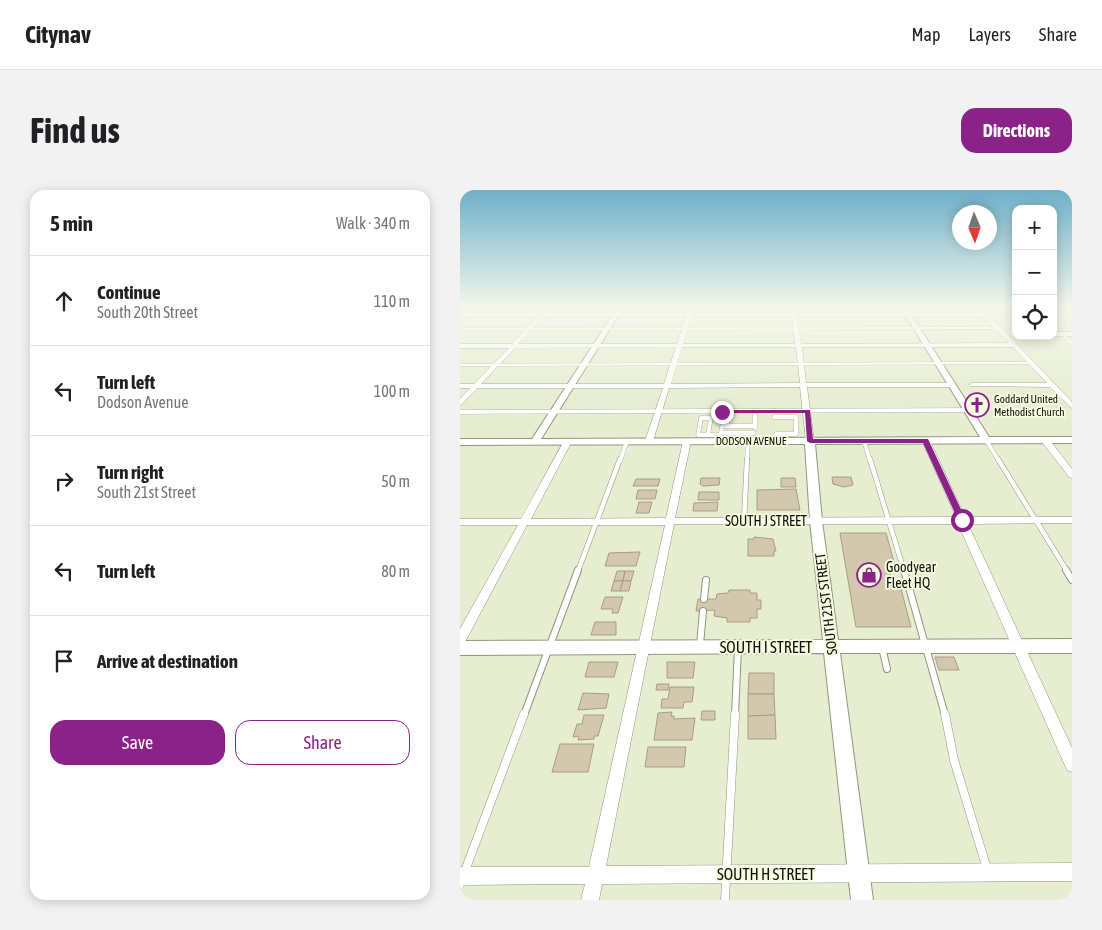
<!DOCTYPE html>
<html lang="en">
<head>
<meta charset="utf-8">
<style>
  :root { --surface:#fff; --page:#f2f2f2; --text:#202124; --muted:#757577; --line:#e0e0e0; --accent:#8a2288 }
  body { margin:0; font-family:"Asap Condensed",sans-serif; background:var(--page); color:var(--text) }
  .controls { position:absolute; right:15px; top:15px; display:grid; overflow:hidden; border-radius:10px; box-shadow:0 2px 12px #0003 }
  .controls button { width:45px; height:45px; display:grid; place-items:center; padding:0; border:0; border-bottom:1px solid var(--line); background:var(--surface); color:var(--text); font:25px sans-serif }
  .compass { position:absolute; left:492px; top:15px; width:45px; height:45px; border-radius:50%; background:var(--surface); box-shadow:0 2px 12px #0003; rotate:178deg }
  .stop { position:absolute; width:15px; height:15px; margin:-11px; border:4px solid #8a2288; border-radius:50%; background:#fff }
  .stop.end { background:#8a2288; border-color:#fff; box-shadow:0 1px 5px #0008 }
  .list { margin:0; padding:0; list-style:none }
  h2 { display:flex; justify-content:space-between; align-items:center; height:65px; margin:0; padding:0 20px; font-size:21px }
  h2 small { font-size:16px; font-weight:400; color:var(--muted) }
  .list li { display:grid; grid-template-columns:32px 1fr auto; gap:15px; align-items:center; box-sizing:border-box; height:90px; padding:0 20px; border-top:1px solid var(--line) }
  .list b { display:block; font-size:19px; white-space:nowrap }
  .list p { margin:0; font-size:16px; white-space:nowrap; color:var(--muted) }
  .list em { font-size:16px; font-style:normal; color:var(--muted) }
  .actions { display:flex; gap:10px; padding:15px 20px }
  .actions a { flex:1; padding:11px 0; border:1px solid var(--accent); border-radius:15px; text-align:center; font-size:18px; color:var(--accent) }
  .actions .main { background:var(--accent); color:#fff }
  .icon { flex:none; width:28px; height:28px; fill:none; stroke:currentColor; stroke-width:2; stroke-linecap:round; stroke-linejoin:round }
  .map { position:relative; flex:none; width:612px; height:710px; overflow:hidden; border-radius:15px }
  header { display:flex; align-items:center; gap:30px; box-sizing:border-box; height:70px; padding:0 25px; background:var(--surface); border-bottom:1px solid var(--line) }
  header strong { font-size:24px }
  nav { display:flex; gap:28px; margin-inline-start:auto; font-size:18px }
  .intro { display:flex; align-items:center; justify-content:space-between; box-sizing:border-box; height:120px; padding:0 30px }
  h1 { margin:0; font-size:35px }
  .button { padding:12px 22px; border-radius:15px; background:var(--accent); color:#fff; font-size:18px; font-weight:700 }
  main { display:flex; gap:30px; padding:0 30px }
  aside { flex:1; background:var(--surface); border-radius:15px; box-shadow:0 2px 12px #0003 }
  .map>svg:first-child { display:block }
  .building { fill:#d3c8ad; stroke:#a89d84 }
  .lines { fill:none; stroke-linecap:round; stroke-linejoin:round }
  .service-far4-casing { stroke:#91977d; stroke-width:3 }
  .service-far3-casing { stroke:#91977d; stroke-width:4.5 }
  .service-far2-casing { stroke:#91977d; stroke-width:5.5 }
  .service-far1-casing { stroke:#91977d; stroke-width:8 }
  .service-casing { stroke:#91977d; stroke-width:9 }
  .minor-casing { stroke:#91977d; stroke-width:1 }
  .tertiary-casing { stroke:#91977d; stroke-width:2 }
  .service-far4 { stroke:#fff; stroke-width:2.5 }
  .service-far3 { stroke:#fff; stroke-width:4 }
  .service-far2 { stroke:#fff; stroke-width:4.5 }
  .service-far1 { stroke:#fff; stroke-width:6 }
  .service { stroke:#fff; stroke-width:8 }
  .minor { fill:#fff; fill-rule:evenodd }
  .tertiary { fill:#fff; fill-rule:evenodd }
  .route { fill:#8a2288 }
  .labels { text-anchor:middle; stroke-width:4; stroke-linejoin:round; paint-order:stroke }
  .far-poi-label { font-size:11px; fill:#0e1007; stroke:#f4fbde; text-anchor:start }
  .far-street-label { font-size:11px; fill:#0e1007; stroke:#f4fbde }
  .street-label { font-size:14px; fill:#0e1007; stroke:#f4fbde }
  .poi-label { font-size:14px; fill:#0e1007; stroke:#f4fbde; text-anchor:start }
  .near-street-label { font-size:16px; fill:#0e1007; stroke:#f4fbde }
</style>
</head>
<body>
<header>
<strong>Citynav</strong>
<nav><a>Map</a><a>Layers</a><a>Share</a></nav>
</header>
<div class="intro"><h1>Find us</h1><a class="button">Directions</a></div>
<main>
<aside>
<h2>5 min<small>Walk · 340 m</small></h2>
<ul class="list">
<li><svg class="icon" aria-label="ahead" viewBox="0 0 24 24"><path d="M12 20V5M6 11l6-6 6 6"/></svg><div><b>Continue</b><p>South 20th Street</p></div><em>110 m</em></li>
<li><svg class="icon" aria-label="left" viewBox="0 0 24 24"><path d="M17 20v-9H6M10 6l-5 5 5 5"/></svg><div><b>Turn left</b><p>Dodson Avenue</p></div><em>100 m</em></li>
<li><svg class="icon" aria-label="right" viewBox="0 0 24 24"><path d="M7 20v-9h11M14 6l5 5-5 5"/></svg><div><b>Turn right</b><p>South 21st Street</p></div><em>50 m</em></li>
<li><svg class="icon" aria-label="left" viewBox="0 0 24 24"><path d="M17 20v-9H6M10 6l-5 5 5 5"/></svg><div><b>Turn left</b></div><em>80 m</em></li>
<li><svg class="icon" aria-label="arrive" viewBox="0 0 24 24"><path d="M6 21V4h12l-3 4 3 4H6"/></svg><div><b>Arrive at destination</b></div></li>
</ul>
<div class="actions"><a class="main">Save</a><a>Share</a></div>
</aside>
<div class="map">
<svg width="612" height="710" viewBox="0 0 612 710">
  <rect width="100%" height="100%" fill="#e6edd1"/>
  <g class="building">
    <path d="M372,287H391L393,295L384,297L373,294Z"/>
    <path d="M241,288H260L259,295L243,296L240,294Z"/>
    <path d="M321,288H335L336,297H321Z"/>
    <path d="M176,289H200L198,296H173Z"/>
    <path d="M336,299L340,320H297V300Z"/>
    <path d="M178,300H197L195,309H176Z"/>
    <path d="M239,302H259V310H238Z"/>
    <path d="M179,312H192L189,323H176Z"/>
    <path d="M258,312L257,321H233L234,313Z"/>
    <path d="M380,343H426L436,379H429L432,391H439L451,437H396Z"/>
    <path d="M294,347L313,349L316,361H314V366H288V349H294Z"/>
    <path d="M180,362L176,376H145L149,363Z"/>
    <path d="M157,381H165L163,391H154Z"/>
    <path d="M165,381H174L171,391H163Z"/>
    <path d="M154,391H163L160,401H151Z"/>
    <path d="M163,391H171L169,401H160Z"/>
    <path d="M269,400H290V403H297V410H301V419H297V428H290V432H267V428L254,426L255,420L236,421L238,409H256L257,404L268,403Z"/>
    <path d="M145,407H163L158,423H152L153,419H141Z"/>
    <path d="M135,432H156V445H131Z"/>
    <path d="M475,467H494L499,480H479Z"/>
    <path d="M129,472H158L154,487H125Z"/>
    <path d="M207,472H235L233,488H207Z"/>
    <path d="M289,483H314V504H288Z"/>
    <path d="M197,494H209L208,500H196Z"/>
    <path d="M210,497H234L232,512H224L223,518H201L202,509H208Z"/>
    <path d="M123,503L149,504L146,518L118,520Z"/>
    <path d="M288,504H314L315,525L288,526Z"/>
    <path d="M242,521H255V530H241Z"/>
    <path d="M212,522L211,526H214V529L235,528L232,550H194L198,523Z"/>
    <path d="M124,525H144L138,546H134V549L118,550L119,546L113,547L117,534H122Z"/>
    <path d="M315,525L316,549H288V526Z"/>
    <path d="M100,554H134L128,582H92Z"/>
    <path d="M188,557H226L224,577H185Z"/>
  </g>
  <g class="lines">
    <g class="service-far4-casing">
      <g id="service-far4">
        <path d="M0,139L538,138"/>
        <path d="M602,144L612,153"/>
        <path d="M0,175L571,173"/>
      </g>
    </g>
    <g class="service-far3-casing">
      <g id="service-far3">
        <path d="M0,222L508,220"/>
        <path d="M295,225V238"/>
        <path d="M314,227H336V244H316L317,251"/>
        <path d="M241,228H251L248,245H238Z"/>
        <path d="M267,236L268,221"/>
        <path d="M294,243H261L262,236H295"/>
        <path d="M248,245H261"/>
        <path d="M526,250L539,271"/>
        <path d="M404,251L410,271"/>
        <path d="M160,271L167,251"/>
        <path d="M287,271L288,251"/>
      </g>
    </g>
    <g class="service-far2-casing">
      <g id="service-far2">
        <path d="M410,269L444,381"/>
        <path d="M538,269L607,381"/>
        <path d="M284,331L287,269"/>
        <path d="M118,381L160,269"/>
      </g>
    </g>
    <g class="service-far1-casing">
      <g id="service-far1">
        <path d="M444,380L485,525"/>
        <path d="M606,380L612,390"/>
        <path d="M244,409L246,390"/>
        <path d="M240,455L243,421"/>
        <path d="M422,457L427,479"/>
        <path d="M64,525L118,380"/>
        <path d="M275,525L278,458"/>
      </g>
    </g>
    <g class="service-casing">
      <g id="service">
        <path d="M485,524L494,570L527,679"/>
        <path d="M0,694L64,524"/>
        <path d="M265,710L275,524"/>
      </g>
    </g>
    <g class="minor-casing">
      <g id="minor">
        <path d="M229,118L233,119L232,123H332V118H336L337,123H521L518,119L522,118L612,212V218L610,217L590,197L510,196L509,195L512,193H587L553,157H342L346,193H492L495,195L492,197H347L354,251L350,253L346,251L340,197L209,198L193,251L189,253L185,251L203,198H18L2,214L0,215V209L10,198H0V194H14L49,158H0V154H52L78,126L0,127V123H81L85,121L87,122V123H227ZM84,126H226L217,154H58ZM231,126H332L335,154H223ZM337,126H523L549,153L341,154ZM216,157L204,194H21L55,158ZM222,157H336L340,193L211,194Z"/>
        <rect x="593" y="142" width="19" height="4"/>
        <path d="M582,248H588L612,279V288L609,287L582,252Z"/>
        <path d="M105,249H111L112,251L71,329L206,328L223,251L227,249L231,251L215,328L496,327L462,251L466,249L470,251L505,327H612V333L508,334L612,558V582L607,580L498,334H214L146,676L612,673V691L142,694L139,710H121L125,694L0,695V677H129L205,335H67L4,454L0,455V439L58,335H0V329H61Z"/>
      </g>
    </g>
    <g class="tertiary-casing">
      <path id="tertiary" d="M157,118H163L81,249L520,247L441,118H447L529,247H612V253L355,254L362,331L378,450L612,449V463H380L413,710H391L364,463L0,465V451L363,450L350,331L345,254L0,255V249H72Z"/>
    </g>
    <use href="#service-far4" class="service-far4"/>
    <use href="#service-far3" class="service-far3"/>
    <use href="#service-far2" class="service-far2"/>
    <use href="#service-far1" class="service-far1"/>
    <use href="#service" class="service"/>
    <use href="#minor" class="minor"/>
    <use href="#tertiary" class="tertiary"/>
  </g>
  <linearGradient id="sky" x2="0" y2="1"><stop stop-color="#6fb0c8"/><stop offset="0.54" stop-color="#f4f7ea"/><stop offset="1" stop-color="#f4f7ea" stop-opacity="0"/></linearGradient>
  <rect width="612" height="217" fill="url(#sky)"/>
  <path class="route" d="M262,220H350L353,249H468L506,330L502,333L498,330L463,253H350L347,251L345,223H260Z"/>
  <defs>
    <g id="church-ring" transform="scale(1.25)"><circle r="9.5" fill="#f4fbde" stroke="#8a2288" stroke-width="1.5"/><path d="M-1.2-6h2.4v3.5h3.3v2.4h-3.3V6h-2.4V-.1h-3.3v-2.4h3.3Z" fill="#8a2288"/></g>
    <g id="shop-ring" transform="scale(1.25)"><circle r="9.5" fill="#f4fbde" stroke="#8a2288" stroke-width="1.5"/><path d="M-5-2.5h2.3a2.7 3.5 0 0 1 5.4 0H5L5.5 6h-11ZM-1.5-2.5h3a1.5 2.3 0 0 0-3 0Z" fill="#8a2288"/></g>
  </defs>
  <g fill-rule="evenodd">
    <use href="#church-ring" x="517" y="215"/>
    <use href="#shop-ring" x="409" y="385"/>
  </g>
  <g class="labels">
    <g class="far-poi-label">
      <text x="534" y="213">Goddard United<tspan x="534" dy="13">Methodist Church</tspan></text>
    </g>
    <g class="far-street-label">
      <text x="291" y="255">DODSON AVENUE</text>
    </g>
    <g class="street-label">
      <text x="306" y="336">SOUTH J STREET</text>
      <text transform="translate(366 414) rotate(-97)" y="5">SOUTH 21ST STREET</text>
    </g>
    <g class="poi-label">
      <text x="426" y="382">Goodyear<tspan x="426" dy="16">Fleet HQ</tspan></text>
    </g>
    <g class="near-street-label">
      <text x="306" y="463">SOUTH I STREET</text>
      <text x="306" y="690">SOUTH H STREET</text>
    </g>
  </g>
</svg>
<div class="controls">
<button>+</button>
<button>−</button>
<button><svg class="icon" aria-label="locate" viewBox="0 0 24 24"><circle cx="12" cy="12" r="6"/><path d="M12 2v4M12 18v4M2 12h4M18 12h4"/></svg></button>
</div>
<svg class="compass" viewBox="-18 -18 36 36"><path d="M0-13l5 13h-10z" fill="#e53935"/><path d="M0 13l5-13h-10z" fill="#757577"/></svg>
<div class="stop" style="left:502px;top:330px"></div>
<div class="stop end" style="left:262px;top:222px"></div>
</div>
</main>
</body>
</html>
